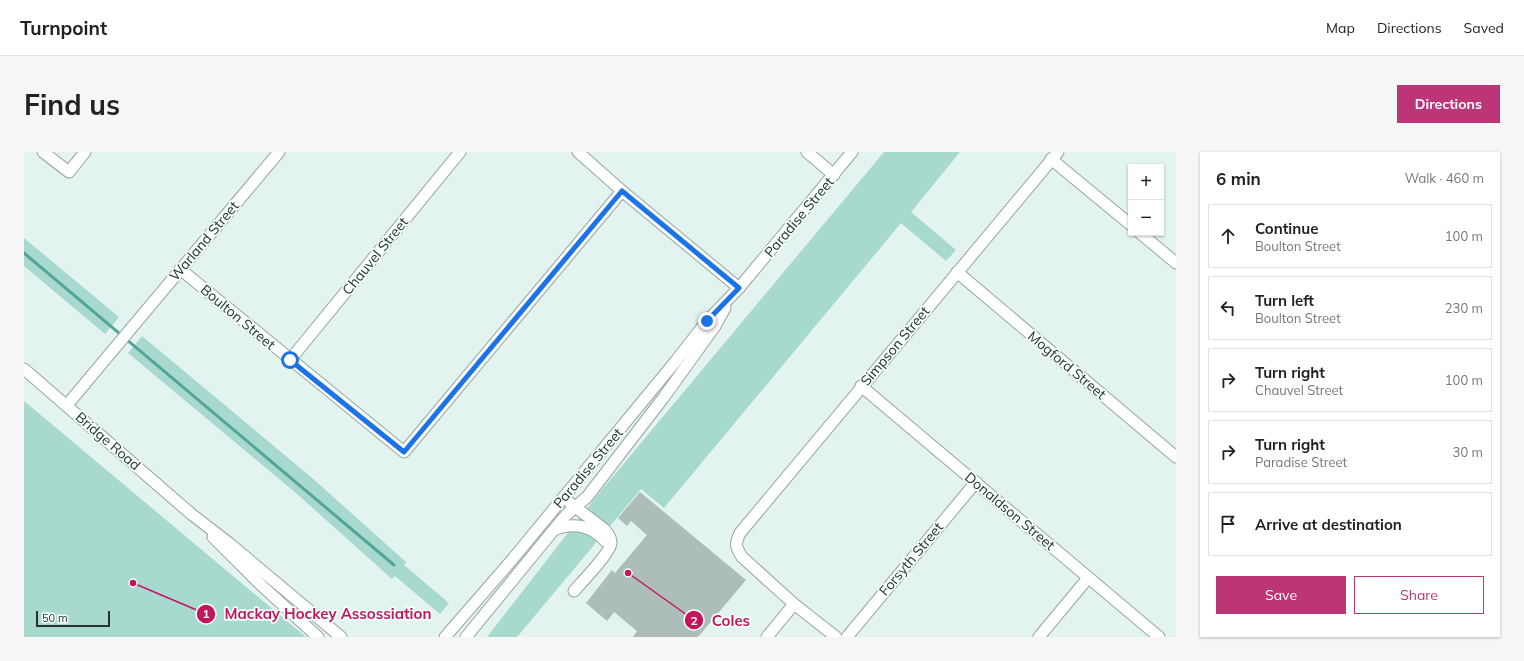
<!DOCTYPE html>
<html lang="en">
<head>
<meta charset="utf-8">
<style>
  :root { --surface:#fff; --page:#f6f6f6; --text:#222; --muted:#767676; --line:#e0e0e0; --accent:#bb3577 }
  body { margin:0; font-family:Mulish,sans-serif; background:var(--page); color:var(--text) }
  .controls { position:absolute; right:12px; top:12px; display:grid; overflow:hidden; border-radius:0px; box-shadow:0 1px 3px #0004 }
  .controls button { width:36px; height:36px; display:grid; place-items:center; padding:0; border:0; border-bottom:1px solid var(--line); background:var(--surface); color:var(--text); font:20px sans-serif }
  .scale { position:absolute; left:12px; bottom:10px; width:74px; box-sizing:border-box; padding-left:4px; border:2px solid #2a312f; border-top:0; font-size:11px; line-height:14px; white-space:nowrap; color:#2a312f; -webkit-text-stroke:3px #f5fffc; paint-order:stroke }
  .stop { position:absolute; width:12px; height:12px; margin:-9px; border:3px solid #1a73e8; border-radius:50%; background:#fff }
  .stop.end { background:#1a73e8; border-color:#fff; box-shadow:0 1px 4px #0008 }
  .list { margin:0; padding:0; list-style:none }
  h2 { display:flex; justify-content:space-between; align-items:center; height:52px; margin:0; padding:0 16px; font-size:17px }
  h2 small { font-size:13px; font-weight:400; color:var(--muted) }
  .list li { display:grid; grid-template-columns:26px 1fr auto; gap:12px; align-items:center; box-sizing:border-box; height:64px; margin:0 8px 8px; padding:0 8px; border:1px solid var(--line); border-radius:0px }
  .list b { display:block; font-size:15px; white-space:nowrap }
  .list p { margin:0; font-size:13px; white-space:nowrap; color:var(--muted) }
  .list em { font-size:13px; font-style:normal; color:var(--muted) }
  .actions { display:flex; gap:8px; padding:12px 16px }
  .actions a { flex:1; padding:9px 0; border:1px solid var(--accent); border-radius:0px; text-align:center; font-size:14px; color:var(--accent) }
  .actions .main { background:var(--accent); color:#fff }
  .icon { flex:none; width:22px; height:22px; fill:none; stroke:currentColor; stroke-width:2; stroke-linecap:round; stroke-linejoin:round }
  .map { position:relative; flex:none; width:1152px; height:485px; overflow:hidden; border-radius:0px }
  header { display:flex; align-items:center; gap:24px; box-sizing:border-box; height:56px; padding:0 20px; background:var(--surface); border-bottom:1px solid var(--line) }
  header strong { font-size:19px }
  nav { display:flex; gap:22px; margin-inline-start:auto; font-size:14px }
  .intro { display:flex; align-items:center; justify-content:space-between; box-sizing:border-box; height:96px; padding:0 24px }
  h1 { margin:0; font-size:28px }
  .button { padding:10px 18px; border-radius:0px; background:var(--accent); color:#fff; font-size:14px; font-weight:700 }
  main { display:flex; gap:24px; padding:0 24px }
  aside { flex:1; background:var(--surface); border-radius:0px; box-shadow:0 1px 3px #0004 }
  .map>svg:first-child { display:block }
  .green { fill:#a7d9cf }
  .lines { fill:none; stroke-linecap:round; stroke-linejoin:round }
  .stream { stroke:#52a597; stroke-width:3 }
  .building { fill:#adbdba }
  .minor-casing { stroke:#96a5a2; stroke-width:13 }
  .minor { stroke:#fff; stroke-width:11 }
  .route { stroke:#1a73e8; stroke-width:5 }
  .labels { text-anchor:middle; stroke-width:3.5; stroke-linejoin:round; paint-order:stroke }
  .street-label { font-size:14px; fill:#2a312f; stroke:#f5fffc }
  .leader { fill:none; stroke:#c2185b; stroke-width:1.5 }
  .callout-dot { fill:#c2185b; stroke:#f5fffc; stroke-width:1.5 }
  .mark-label { font-size:12px; text-anchor:middle; font-weight:bold; fill:#fff }
  .callout-label { font-size:15px; text-anchor:middle; font-weight:bold; fill:#c2185b; stroke:#f5fffc; stroke-width:3.5; stroke-linejoin:round; paint-order:stroke }
</style>
</head>
<body>
<header>
<strong>Turnpoint</strong>
<nav><a>Map</a><a>Directions</a><a>Saved</a></nav>
</header>
<div class="intro"><h1>Find us</h1><a class="button">Directions</a></div>
<main>
<div class="map">
<svg width="1152" height="485" viewBox="0 0 1152 485">
  <rect width="100%" height="100%" fill="#e3f3ef"/>
  <g class="green">
    <path d="M860,0H936L887,60L932,98L922,109L877,71L640,356L617,337L493,485H463L571,346Z"/>
    <path d="M0,86L95,165L81,182L0,114Z"/>
    <path d="M118,184L287,325L382,410L380,413L425,451L416,462L371,424L368,427L273,342L104,201Z"/>
    <path d="M0,249L282,485H0Z"/>
  </g>
  <g class="lines">
    <path class="stream" d="M0,101L370,413"/>
  </g>
  <path class="building" d="M616,340L722,428L674,485H609L613,479L590,460L583,469L562,451L588,418L591,421L623,383L607,369L603,374L594,366Z"/>
  <g class="lines">
    <g class="minor-casing">
      <g id="minor">
        <path d="M19,0L45,20L61,0"/>
        <path d="M554,0L598,39L715,136"/>
        <path d="M783,0L810,23"/>
        <path d="M1027,7L1107,73"/>
        <path d="M1116,81L1152,111"/>
        <path d="M156,117L380,300L598,39"/>
        <path d="M933,120L1152,305"/>
        <path d="M266,208L436,0"/>
        <path d="M0,217L166,361L206,392L317,485"/>
        <path d="M837,234L1135,485"/>
        <path d="M43,253L255,0"/>
        <path d="M546,351L580,377C584,381 587,385 587,391C586,401 558,430 550,439"/>
        <path d="M530,378C548,370 568,373 581,389"/>
        <path d="M189,385L237,433L294,485"/>
        <path d="M421,485L487,409L651,210L683,169L715,136L828,0"/>
        <path d="M442,485L542,363L563,345L640,245L691,174L701,156"/>
        <path d="M743,485L770,452"/>
        <path d="M812,485L770,452L718,405C711,394 711,392 716,381L1034,0"/>
        <path d="M823,485L952,330"/>
        <path d="M1015,485L1064,426"/>
      </g>
    </g>
    <use href="#minor" class="minor"/>
  </g>
  <g class="lines">
    <path class="route" d="M266,208L380,300L598,39L715,136L683,169"/>
  </g>
  <g class="labels">
    <g class="street-label">
      <text transform="translate(775 65) rotate(-50)" y="5">Paradise Street</text>
      <text transform="translate(180 89) rotate(-50)" y="5">Warland Street</text>
      <text transform="translate(351 104) rotate(-51)" y="5">Chauvel Street</text>
      <text transform="translate(214 165) rotate(40)" y="5">Boulton Street</text>
      <text transform="translate(871 194) rotate(-50)" y="5">Simpson Street</text>
      <text transform="translate(1043 213) rotate(40)" y="5">Mogford Street</text>
      <text transform="translate(84 289) rotate(41)" y="5">Bridge Road</text>
      <text transform="translate(564 316) rotate(-50)" y="5">Paradise Street</text>
      <text transform="translate(986 359) rotate(40)" y="5">Donaldson Street</text>
      <text transform="translate(887 407) rotate(-50)" y="5">Forsyth Street</text>
    </g>
  </g>
  <path class="leader" d="M109 431L182 462M604 421L670 468"/>
  <g class="callout-dot">
    <circle cx="109" cy="431" r="4"/>
    <circle cx="604" cy="421" r="4"/>
    <circle cx="182" cy="462" r="10"/>
    <circle cx="670" cy="468" r="10"/>
  </g>
  <g class="mark-label">
    <text x="182" y="466">1</text>
    <text x="670" y="473">2</text>
  </g>
  <g class="callout-label">
    <text x="304" y="467">Mackay Hockey Assossiation</text>
    <text x="707" y="474">Coles</text>
  </g>
</svg>
<div class="controls">
<button>+</button>
<button>−</button>
</div>
<div class="scale">50 m</div>
<div class="stop" style="left:266px;top:208px"></div>
<div class="stop end" style="left:683px;top:169px"></div>
</div>
<aside>
<h2>6 min<small>Walk · 460 m</small></h2>
<ul class="list">
<li><svg class="icon" aria-label="ahead" viewBox="0 0 24 24"><path d="M12 20V5M6 11l6-6 6 6"/></svg><div><b>Continue</b><p>Boulton Street</p></div><em>100 m</em></li>
<li><svg class="icon" aria-label="left" viewBox="0 0 24 24"><path d="M17 20v-9H6M10 6l-5 5 5 5"/></svg><div><b>Turn left</b><p>Boulton Street</p></div><em>230 m</em></li>
<li><svg class="icon" aria-label="right" viewBox="0 0 24 24"><path d="M7 20v-9h11M14 6l5 5-5 5"/></svg><div><b>Turn right</b><p>Chauvel Street</p></div><em>100 m</em></li>
<li><svg class="icon" aria-label="right" viewBox="0 0 24 24"><path d="M7 20v-9h11M14 6l5 5-5 5"/></svg><div><b>Turn right</b><p>Paradise Street</p></div><em>30 m</em></li>
<li><svg class="icon" aria-label="arrive" viewBox="0 0 24 24"><path d="M6 21V4h12l-3 4 3 4H6"/></svg><div><b>Arrive at destination</b></div></li>
</ul>
<div class="actions"><a class="main">Save</a><a>Share</a></div>
</aside>
</main>
</body>
</html>
